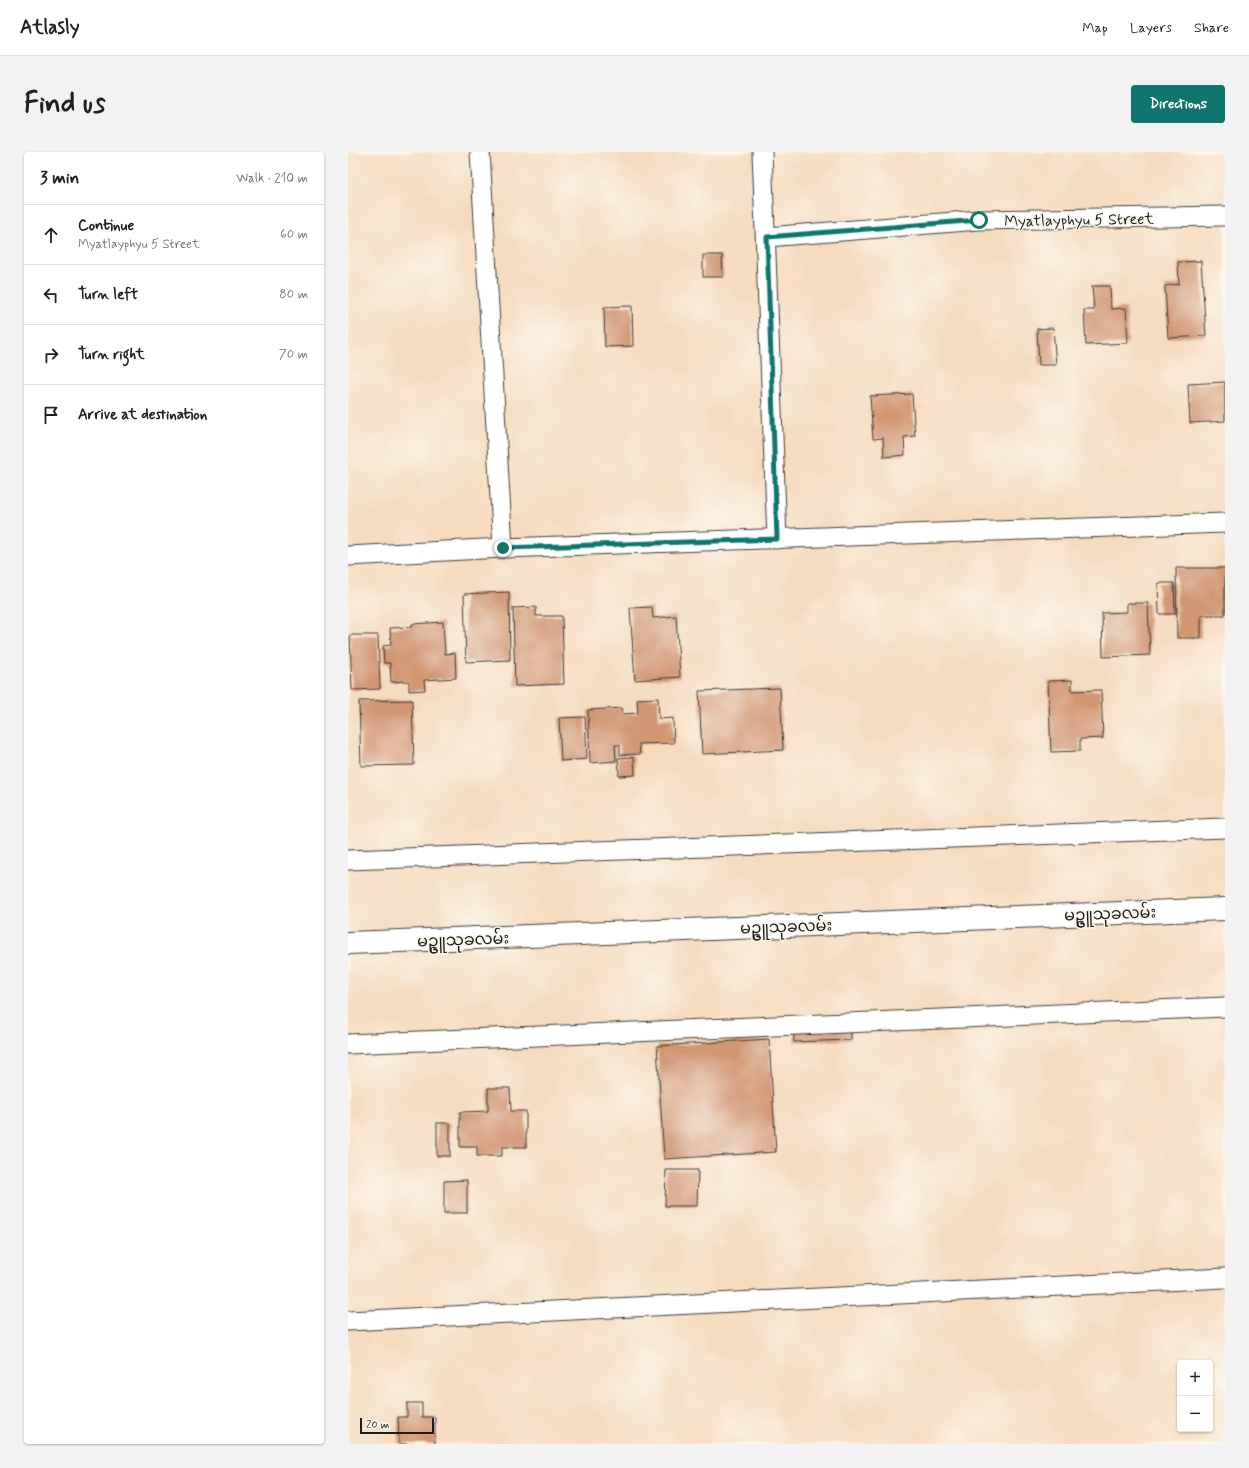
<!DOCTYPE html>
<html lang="en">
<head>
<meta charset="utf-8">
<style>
  :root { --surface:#fff; --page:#f2f2f2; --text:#202124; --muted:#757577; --line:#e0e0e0; --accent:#0f766e }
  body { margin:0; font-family:Mynerve,"Noto Sans Myanmar",sans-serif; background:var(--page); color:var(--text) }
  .controls { position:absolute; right:12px; bottom:12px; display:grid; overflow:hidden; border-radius:4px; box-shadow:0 1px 3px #0004 }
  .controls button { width:36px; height:36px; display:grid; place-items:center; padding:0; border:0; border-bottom:1px solid var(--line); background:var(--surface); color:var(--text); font:20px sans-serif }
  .scale { position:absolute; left:12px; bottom:10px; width:74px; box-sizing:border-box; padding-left:4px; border:2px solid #1c1c1c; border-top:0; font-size:11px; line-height:14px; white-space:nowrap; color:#1c1c1c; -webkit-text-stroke:3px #fbf7ec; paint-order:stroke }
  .stop { position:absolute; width:12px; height:12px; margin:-9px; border:3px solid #0f766e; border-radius:50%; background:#fff }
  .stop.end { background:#0f766e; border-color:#fff; box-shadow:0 1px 4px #0008 }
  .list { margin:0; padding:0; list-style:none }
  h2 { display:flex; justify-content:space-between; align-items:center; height:52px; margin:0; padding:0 16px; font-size:17px }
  h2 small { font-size:13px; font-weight:400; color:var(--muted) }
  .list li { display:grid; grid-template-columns:26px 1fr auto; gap:12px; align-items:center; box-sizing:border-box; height:60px; padding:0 16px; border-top:1px solid var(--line) }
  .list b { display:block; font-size:15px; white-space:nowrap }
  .list p { margin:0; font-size:13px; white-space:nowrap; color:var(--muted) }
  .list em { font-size:13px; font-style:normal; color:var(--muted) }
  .icon { flex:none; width:22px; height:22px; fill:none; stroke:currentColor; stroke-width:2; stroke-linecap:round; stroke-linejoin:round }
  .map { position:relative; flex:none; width:877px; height:1292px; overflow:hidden; border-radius:4px }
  header { display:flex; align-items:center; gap:24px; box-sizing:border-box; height:56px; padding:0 20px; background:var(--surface); border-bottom:1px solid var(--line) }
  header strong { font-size:19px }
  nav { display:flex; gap:22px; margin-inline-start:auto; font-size:14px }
  .intro { display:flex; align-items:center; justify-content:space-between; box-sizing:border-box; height:96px; padding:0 24px }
  h1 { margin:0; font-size:28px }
  .button { padding:10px 18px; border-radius:4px; background:var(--accent); color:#fff; font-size:14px; font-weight:700 }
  main { display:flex; gap:24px; padding:0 24px }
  aside { flex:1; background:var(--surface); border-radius:4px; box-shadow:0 1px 3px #0004 }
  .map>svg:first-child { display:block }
  .building { fill:#d19773 }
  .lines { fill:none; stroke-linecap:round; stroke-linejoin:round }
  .street-casing { stroke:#3d3934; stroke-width:21 }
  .secondary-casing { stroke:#3d3934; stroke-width:24 }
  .street { stroke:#fff; stroke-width:19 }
  .secondary { stroke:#fff; stroke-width:22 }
  .route { stroke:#0f766e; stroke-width:5 }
  .labels { text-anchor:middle; stroke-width:3; stroke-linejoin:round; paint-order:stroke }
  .street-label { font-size:16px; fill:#1c1c1c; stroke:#fbf7ec }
</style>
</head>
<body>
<header>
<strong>Atlasly</strong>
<nav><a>Map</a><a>Layers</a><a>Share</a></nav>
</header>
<div class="intro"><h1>Find us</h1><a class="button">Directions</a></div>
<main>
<aside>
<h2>3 min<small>Walk · 210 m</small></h2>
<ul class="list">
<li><svg class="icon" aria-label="ahead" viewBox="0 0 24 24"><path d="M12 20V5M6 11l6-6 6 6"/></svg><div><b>Continue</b><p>Myatlayphyu 5 Street</p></div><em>60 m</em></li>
<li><svg class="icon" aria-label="left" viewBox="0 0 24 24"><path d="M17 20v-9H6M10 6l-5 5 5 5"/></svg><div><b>Turn left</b></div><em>80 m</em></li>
<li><svg class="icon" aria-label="right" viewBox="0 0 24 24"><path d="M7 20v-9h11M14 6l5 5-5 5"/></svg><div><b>Turn right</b></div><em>70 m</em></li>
<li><svg class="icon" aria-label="arrive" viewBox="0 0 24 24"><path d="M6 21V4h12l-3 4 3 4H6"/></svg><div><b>Arrive at destination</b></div></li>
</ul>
</aside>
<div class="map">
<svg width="877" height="1292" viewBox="0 0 877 1292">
  <rect width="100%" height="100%" fill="#fbf7ec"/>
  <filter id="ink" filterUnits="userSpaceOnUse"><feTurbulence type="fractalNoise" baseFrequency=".025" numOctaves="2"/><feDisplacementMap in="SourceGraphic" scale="8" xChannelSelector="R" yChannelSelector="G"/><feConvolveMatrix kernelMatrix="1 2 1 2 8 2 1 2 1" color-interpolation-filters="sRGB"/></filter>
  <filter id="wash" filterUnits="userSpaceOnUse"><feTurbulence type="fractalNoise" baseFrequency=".012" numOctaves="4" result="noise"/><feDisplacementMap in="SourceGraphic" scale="16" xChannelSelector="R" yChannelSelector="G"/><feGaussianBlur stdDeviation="0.9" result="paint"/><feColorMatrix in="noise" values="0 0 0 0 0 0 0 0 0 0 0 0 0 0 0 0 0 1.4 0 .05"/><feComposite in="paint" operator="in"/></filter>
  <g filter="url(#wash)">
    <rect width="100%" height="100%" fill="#f5dbbf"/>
    <g id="blocks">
      <g class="building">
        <path d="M355,103H374L375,125H355Z"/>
        <path d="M853,109L858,184L820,186L817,134L831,132L830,110Z"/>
        <path d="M744,134H762L763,157L778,156L780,191L738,193L736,158H746Z"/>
        <path d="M284,154L285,194L257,195L256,155Z"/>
        <path d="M705,176L708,213H691L689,177Z"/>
        <path d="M877,230V269L842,271L840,232Z"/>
        <path d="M564,242L567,284L556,285L557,303L536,305L535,286L525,287L522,244Z"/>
        <path d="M828,416H877V463H853V486H829Z"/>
        <path d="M810,431H826L827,462H811Z"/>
        <path d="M161,440L162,508L118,510L116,442Z"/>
        <path d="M779,451H800L802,503L755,505L754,461L779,460Z"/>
        <path d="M188,455V464H214L216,532L167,534L165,456Z"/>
        <path d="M304,455L305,466L328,464L332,525L287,528L282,456Z"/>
        <path d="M95,470L97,502L107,501L108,526L76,528L77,538L61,539V529L43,530L42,511H36L35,494L43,493L42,476L64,475V472Z"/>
        <path d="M2,483H30L32,537L4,538Z"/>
        <path d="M724,528V539L753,538L755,586L732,587V599L703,600L700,529Z"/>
        <path d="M432,536L435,598L354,602L351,539Z"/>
        <path d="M310,546L311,567L325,566L326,591L291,592L292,602L272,603V593H267L268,609L242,611L240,558L274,556L275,562L290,561L289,547Z"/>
        <path d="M64,548L66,613L13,614L11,549Z"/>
        <path d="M237,565L239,607L213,609L211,566Z"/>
        <path d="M286,605L287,623L271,624L270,606Z"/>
        <path d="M503,873V888L446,890V875Z"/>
        <path d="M421,887L428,1000L316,1007L309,894Z"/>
        <path d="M140,936H162L163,959H178V995H154V1004H129V995H112V960L140,959Z"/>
        <rect x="89" y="971" width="13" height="33"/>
        <path d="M318,1018H350L349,1054H317Z"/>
        <path d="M119,1028V1061H96V1029Z"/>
        <path d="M59,1251H74V1265H87V1292H51L50,1265H59Z"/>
      </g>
    </g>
  </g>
  <g filter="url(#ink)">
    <use href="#blocks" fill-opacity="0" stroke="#3d3934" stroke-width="1"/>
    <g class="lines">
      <g class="street-casing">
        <g id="street">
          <path d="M132,0L155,396"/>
          <path d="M414,0L429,387"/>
          <path d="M419,85L631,68L877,64"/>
          <path d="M0,404L155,396L877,371"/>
          <path d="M0,708L877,676"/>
          <path d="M0,892L877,855"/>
          <path d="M0,1169L877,1126"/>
        </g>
      </g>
      <g class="secondary-casing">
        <path id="secondary" d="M0,791L877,757"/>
      </g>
      <use href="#street" class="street"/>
      <use href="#secondary" class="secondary"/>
    </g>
  </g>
  <g class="lines" filter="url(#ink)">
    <path class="route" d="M155,396L429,387L419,85L631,68"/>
  </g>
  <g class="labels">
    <g class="street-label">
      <text transform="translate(731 67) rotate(-1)" y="6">Myatlayphyu 5 Street</text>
      <text transform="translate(762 761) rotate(-2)" y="6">မဥ္ဇူသုခလမ်း</text>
      <text transform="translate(438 774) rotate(-2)" y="6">မဥ္ဇူသုခလမ်း</text>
      <text transform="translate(115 787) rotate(-2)" y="6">မဥ္ဇူသုခလမ်း</text>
    </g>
  </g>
</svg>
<div class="controls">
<button>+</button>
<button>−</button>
</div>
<div class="scale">20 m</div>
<div class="stop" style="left:631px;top:68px"></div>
<div class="stop end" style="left:155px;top:396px"></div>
</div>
</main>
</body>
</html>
